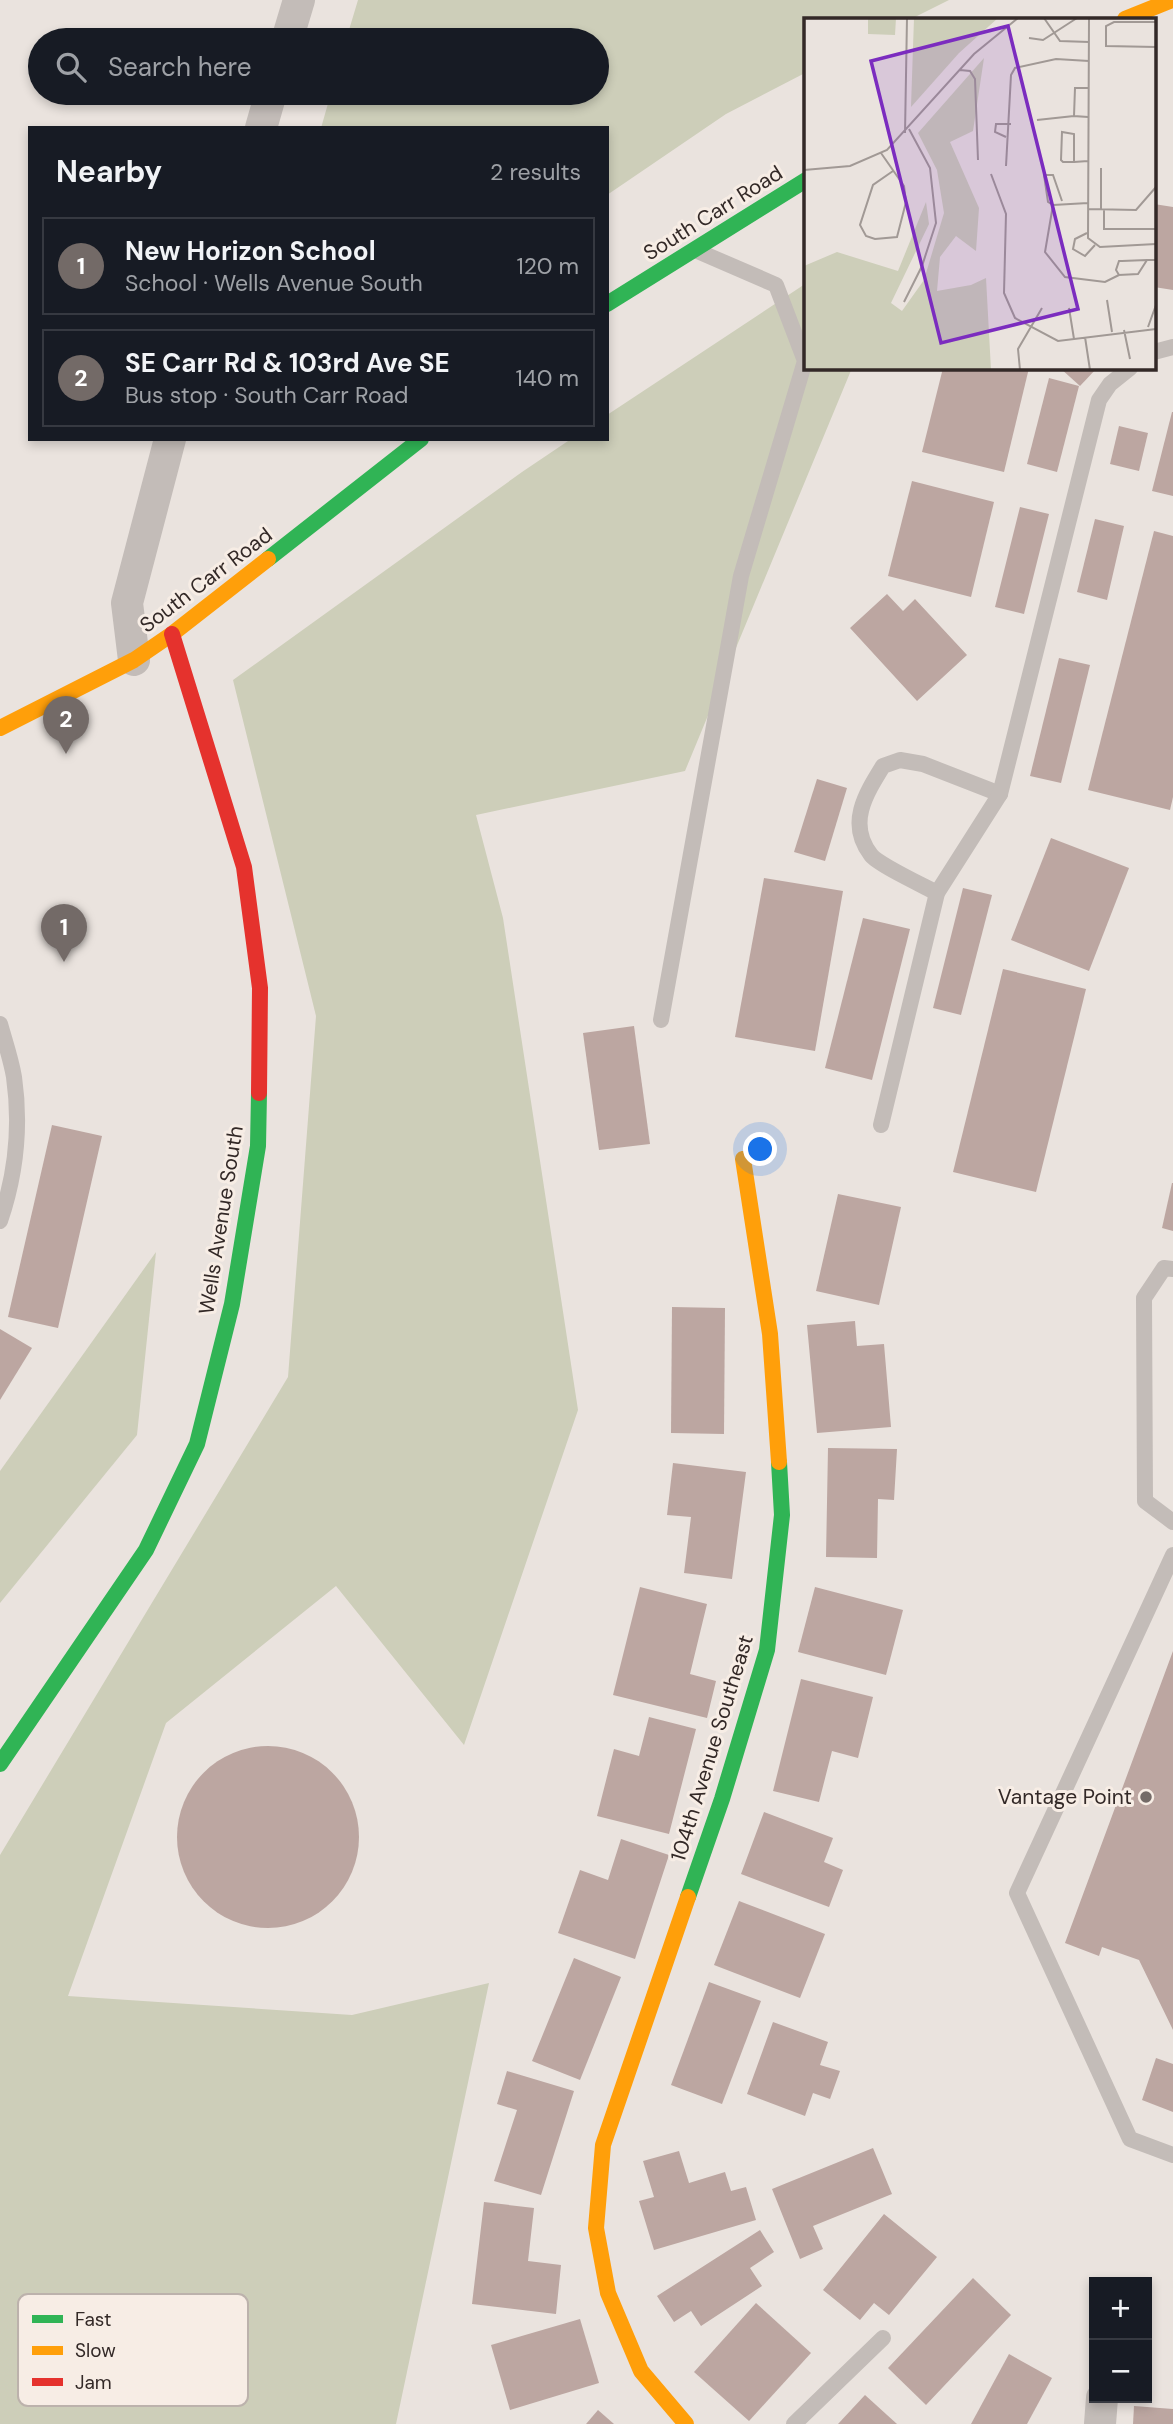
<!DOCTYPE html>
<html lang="en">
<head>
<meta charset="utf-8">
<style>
  :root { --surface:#171b24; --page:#20242c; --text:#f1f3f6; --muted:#9ea1a6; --line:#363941; --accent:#736a67 }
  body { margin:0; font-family:"DM Sans",sans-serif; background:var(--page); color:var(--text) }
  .controls { position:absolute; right:21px; bottom:21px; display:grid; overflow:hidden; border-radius:0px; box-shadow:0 4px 10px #0003 }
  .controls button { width:63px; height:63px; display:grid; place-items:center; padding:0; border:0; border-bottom:2px solid var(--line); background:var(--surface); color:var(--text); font:35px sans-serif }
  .you { position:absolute; left:761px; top:1150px; width:24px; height:24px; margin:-18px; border:5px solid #fff; border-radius:50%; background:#1a73e8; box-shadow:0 0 0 10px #1a73e833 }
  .badge { display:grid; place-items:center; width:46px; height:46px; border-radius:50%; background:var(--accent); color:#fff; font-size:23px; font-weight:700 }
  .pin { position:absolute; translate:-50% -58px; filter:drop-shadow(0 2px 4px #0008) }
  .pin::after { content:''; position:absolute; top:37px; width:24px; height:21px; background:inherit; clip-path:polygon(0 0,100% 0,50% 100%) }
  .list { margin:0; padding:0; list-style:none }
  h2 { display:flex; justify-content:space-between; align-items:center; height:91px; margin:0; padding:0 28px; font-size:30px }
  h2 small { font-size:23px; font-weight:400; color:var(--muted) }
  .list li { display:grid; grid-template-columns:46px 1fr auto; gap:21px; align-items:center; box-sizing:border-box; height:98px; margin:0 14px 14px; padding:0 14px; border:2px solid var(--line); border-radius:0px }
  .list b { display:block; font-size:26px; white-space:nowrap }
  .list p { margin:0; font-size:23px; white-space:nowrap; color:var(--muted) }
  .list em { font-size:23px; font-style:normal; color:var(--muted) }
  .icon { flex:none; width:38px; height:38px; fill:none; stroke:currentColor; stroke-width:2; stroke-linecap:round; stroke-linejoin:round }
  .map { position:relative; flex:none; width:1173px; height:2424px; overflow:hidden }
  .search { position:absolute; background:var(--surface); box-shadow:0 4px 10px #0003; left:28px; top:28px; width:581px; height:77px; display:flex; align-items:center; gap:18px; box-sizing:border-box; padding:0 24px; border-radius:38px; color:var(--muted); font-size:26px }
  .panel { position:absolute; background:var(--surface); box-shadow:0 4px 10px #0003; left:28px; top:126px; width:581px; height:315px; border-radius:0px }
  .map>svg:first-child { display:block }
  .green { fill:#cdceb9 }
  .building { fill:#bca6a1 }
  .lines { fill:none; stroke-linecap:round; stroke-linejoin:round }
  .lane { stroke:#c3bcb8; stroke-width:16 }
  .street { stroke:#c3bcb8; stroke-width:32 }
  .fast { stroke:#30b455; stroke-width:16 }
  .slow { stroke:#ff9f0a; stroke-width:16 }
  .jam { stroke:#e5322d; stroke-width:16 }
  .poi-dot { fill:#736a67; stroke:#f7ede5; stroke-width:2.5 }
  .labels { text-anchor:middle; stroke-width:6; stroke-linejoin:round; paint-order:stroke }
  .street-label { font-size:21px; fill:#332927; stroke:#f7ede5 }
  .poi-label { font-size:21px; fill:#332927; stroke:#f7ede5; text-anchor:end }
  .inset-road { fill:none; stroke:#a19995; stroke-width:2 }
  .view { fill:#7b2cbf; fill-opacity:0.15; stroke:#7b2cbf; stroke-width:3.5 }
  .inset-edge { fill:none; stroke:#332927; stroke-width:3.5 }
  .key { fill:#f7ede5; stroke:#bcb2ac; stroke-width:2 }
  .key-label { font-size:19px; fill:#332927 }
</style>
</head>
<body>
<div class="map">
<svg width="1173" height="2424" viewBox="0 0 1173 2424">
  <rect width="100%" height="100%" fill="#eae3de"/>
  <g class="green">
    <path d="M358,0H949L911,19H806L805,73L726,114L607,195V128H321L331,93H597V40H346Z"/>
    <path d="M805,284L806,368H852L685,771L476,815L503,918L578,1410L464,1745L336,1586L166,1723L68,1996L352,2015L489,1983L396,2424H0V1855L288,1377L316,1016L233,680L522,472L571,439H607V415Z"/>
    <path d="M156,1252L137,1435L0,1603V1471Z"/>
  </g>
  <g class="building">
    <path d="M1154,204L1173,207V290L1154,287Z"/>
    <path d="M943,368H1029L1004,472L922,452Z"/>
    <path d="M1060,368H1097L1080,386Z"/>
    <path d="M1049,378L1079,386L1057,472L1027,464Z"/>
    <path d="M1172,412H1173V496L1152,491Z"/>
    <path d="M1119,426L1148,433L1139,471L1110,464Z"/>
    <path d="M912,481L994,502L971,597L888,576Z"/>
    <path d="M1020,507L1049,514L1024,614L995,607Z"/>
    <path d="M1095,519L1124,526L1107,600L1077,592Z"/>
    <path d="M1154,531L1173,536V797L1170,810L1088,790Z"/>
    <path d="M887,594L903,611L915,599L967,655L917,701L850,628Z"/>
    <path d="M1059,658L1090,665L1061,783L1030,776Z"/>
    <path d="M817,779L847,788L825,861L794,852Z"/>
    <path d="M1051,838L1129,868L1089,971L1011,940Z"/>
    <path d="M764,878L843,891L815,1051L735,1037Z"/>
    <path d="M963,888L992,895L961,1015L933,1008Z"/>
    <path d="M863,918L910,929L872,1080L825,1068Z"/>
    <path d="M1003,969L1086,989L1036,1192L953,1172Z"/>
    <path d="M634,1026L650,1144L599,1150L583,1033Z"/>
    <path d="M52,1125L102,1136L58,1328L8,1317Z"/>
    <path d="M1172,1183H1173V1231L1162,1228Z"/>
    <path d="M838,1194L901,1207L879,1305L816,1291Z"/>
    <path d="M672,1307L725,1308L724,1434L671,1433Z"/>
    <path d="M855,1321L857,1346L884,1344L891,1427L817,1433L807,1325Z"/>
    <path d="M0,1329L32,1348L0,1400Z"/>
    <path d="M828,1448L897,1449L894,1500L878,1499L877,1558L826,1557Z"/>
    <path d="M673,1463L746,1472L732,1579L684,1573L691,1517L667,1515Z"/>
    <path d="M640,1587L707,1604L690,1674L716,1681L707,1718L613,1695Z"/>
    <path d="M815,1587L903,1610L886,1675L798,1652Z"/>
    <path d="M1173,1651V2030L1139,1960L1102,1947L1099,1956L1065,1943Z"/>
    <path d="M801,1679L873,1697L858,1758L832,1751L819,1802L773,1791Z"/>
    <path d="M649,1717L696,1729L669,1834L597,1816L614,1749L639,1756Z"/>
    <circle cx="268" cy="1837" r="91"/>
    <path d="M764,1812L833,1838L824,1862L843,1870L829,1907L741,1874Z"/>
    <path d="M621,1839L669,1855L635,1959L558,1933L580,1870L608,1880Z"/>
    <path d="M739,1901L825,1934L800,1998L714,1965Z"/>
    <path d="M574,1958L621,1977L580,2080L532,2061Z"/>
    <path d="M709,1982L761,2001L722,2104L671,2085Z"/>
    <path d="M773,2022L828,2042L820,2065L840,2071L830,2099L813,2093L805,2116L747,2094Z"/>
    <path d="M1156,2058L1173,2064V2112L1142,2100Z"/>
    <path d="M507,2071L574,2091L541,2195L494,2181L517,2110L497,2104Z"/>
    <path d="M873,2148L892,2194L813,2226L823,2249L800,2259L772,2189Z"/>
    <path d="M679,2151L689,2183L725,2172L731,2191L746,2187L756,2220L654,2250L639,2201L654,2197L643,2161Z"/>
    <path d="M484,2202L534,2208L528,2261L561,2265L556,2314L472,2304Z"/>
    <path d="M884,2214L937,2257L889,2315L874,2303L860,2320L823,2290Z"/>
    <path d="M760,2230L774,2252L750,2268L762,2286L701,2326L691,2311L674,2322L657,2296Z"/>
    <path d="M973,2278L1011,2315L926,2405L888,2368Z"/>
    <path d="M756,2303L811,2353L749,2421L694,2372Z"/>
    <path d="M580,2319L599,2383L510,2410L491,2345Z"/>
    <path d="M1009,2354L1052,2378L1027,2424H971Z"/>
    <path d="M865,2395L897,2424H838Z"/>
    <path d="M1134,2406L1173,2409V2424H1133Z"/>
    <path d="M598,2410L614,2424H586Z"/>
  </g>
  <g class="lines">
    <g class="lane">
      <path d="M1154,352L1173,347"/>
      <path d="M937,893C924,886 879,865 871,855C847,824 865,795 883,766L900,760L923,764L1000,794"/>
      <path d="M661,1020L741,576L805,361L776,285L695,250"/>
      <path d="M0,1024C5,1042 11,1059 14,1077C21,1126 16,1174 0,1221"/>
      <path d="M881,1125L937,893L1000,794L1099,400L1110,384L1130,368"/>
      <path d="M1173,1269L1164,1268L1144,1298L1145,1501L1173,1522"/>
      <path d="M1173,1555L1017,1893L1130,2139L1173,2155"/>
      <path d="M794,2424L883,2338"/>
    </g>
    <g class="street">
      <path d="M287,40L299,0"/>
      <path d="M261,128L271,93"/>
      <path d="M134,660L127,603L170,439"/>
      <path d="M1100,2424L1102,2398"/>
    </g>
    <g class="fast">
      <path d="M607,304L806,180"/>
      <path d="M268,559L421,439"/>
      <path d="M0,1764L146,1550L197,1444L232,1304L258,1146L259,1093"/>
      <path d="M688,1897L722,1799L767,1650L782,1515L779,1462"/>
    </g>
    <g class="slow">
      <path d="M1125,19L1172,0"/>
      <path d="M0,728L134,660L172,634L268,559"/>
      <path d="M743,1159L770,1334L779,1462"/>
      <path d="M686,2424L641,2371L608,2293L596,2228L603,2145L688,1897"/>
    </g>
    <path class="jam" d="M172,634L244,867L260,988L259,1093"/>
  </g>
  <circle class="poi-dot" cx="1146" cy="1797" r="7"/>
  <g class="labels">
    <g class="street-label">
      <text transform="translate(713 213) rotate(-32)" y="7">South Carr Road</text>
      <text transform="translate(206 580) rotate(-37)" y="7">South Carr Road</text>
      <text transform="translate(221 1220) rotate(-81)" y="7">Wells Avenue South</text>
      <text transform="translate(712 1748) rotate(-73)" y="7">104th Avenue Southeast</text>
    </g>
    <g class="poi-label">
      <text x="1132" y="1804">Vantage Point</text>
    </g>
  </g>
  <g transform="translate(804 18)">
    <rect width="352" height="352" fill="#eae3de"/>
    <path d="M64,0H92L91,17L64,16ZM110,0H194L155,35L107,89ZM180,40L169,113L146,124L175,190L172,233L152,218L136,239L133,273L167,267L182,260L187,352H0V248L33,234L94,253L122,184L125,206L87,285L98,293L120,262L140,195L133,152L114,115Z" fill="#cdceb9"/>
    <path class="inset-road" d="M240,0L256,23L285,24M285,0L284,220L296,229L352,226M352,4H310L302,8V28L352,29M225,20L239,22L273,0M352,36V61M156,52L166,53L171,61L174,142M284,99L270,98L271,70H285M233,102L270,98M101,115L103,0M202,119L191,114L192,106H207M77,135L100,168L102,184L93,219L71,221L62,218L56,207L69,167L89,153M270,144V116L258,114L257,142L259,144H270L284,143M202,148L207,57L211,50L252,41L285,43M0,152L46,148L83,132L170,36L214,0M187,156L202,196L200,275L211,300L254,323L352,311M249,187L241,234L261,259L301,264L315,257M249,187L244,184L240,157H249L258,183M249,187L284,185M284,191L332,192L352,169M297,191V150M300,191V211H352M283,215L271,221L269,231L281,238L291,227M343,242L334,256L315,257L312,252L315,243H318L343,242H352M303,282L308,314M100,284L118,248L132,205L126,150L105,111M265,290L270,321M344,309L352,287M320,312L326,341M281,319L286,352M216,352L214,331L238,290"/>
    <path class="view" d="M204,8L274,291L137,325L67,43Z"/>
    <rect width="352" height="352" class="inset-edge"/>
  </g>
  <rect x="18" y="2294" width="230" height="112" rx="10" class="key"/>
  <rect x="32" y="2315" width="31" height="8" fill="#30b455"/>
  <rect x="32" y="2346" width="31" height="9" fill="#ff9f0a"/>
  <rect x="32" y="2378" width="31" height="8" fill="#e5322d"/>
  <g class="key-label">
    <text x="75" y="2326">Fast</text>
    <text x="75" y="2357">Slow</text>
    <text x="75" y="2389">Jam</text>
  </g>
</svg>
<div class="controls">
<button>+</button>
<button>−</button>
</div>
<div class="you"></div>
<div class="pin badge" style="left:64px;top:962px">1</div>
<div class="pin badge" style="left:66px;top:754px">2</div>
<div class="search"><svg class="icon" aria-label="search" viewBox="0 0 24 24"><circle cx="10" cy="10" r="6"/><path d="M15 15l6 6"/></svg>Search here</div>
<section class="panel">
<h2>Nearby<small>2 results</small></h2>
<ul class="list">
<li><span class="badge">1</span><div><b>New Horizon School</b><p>School · Wells Avenue South</p></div><em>120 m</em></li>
<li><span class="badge">2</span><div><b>SE Carr Rd &amp; 103rd Ave SE</b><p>Bus stop · South Carr Road</p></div><em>140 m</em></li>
</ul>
</section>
</div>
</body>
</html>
